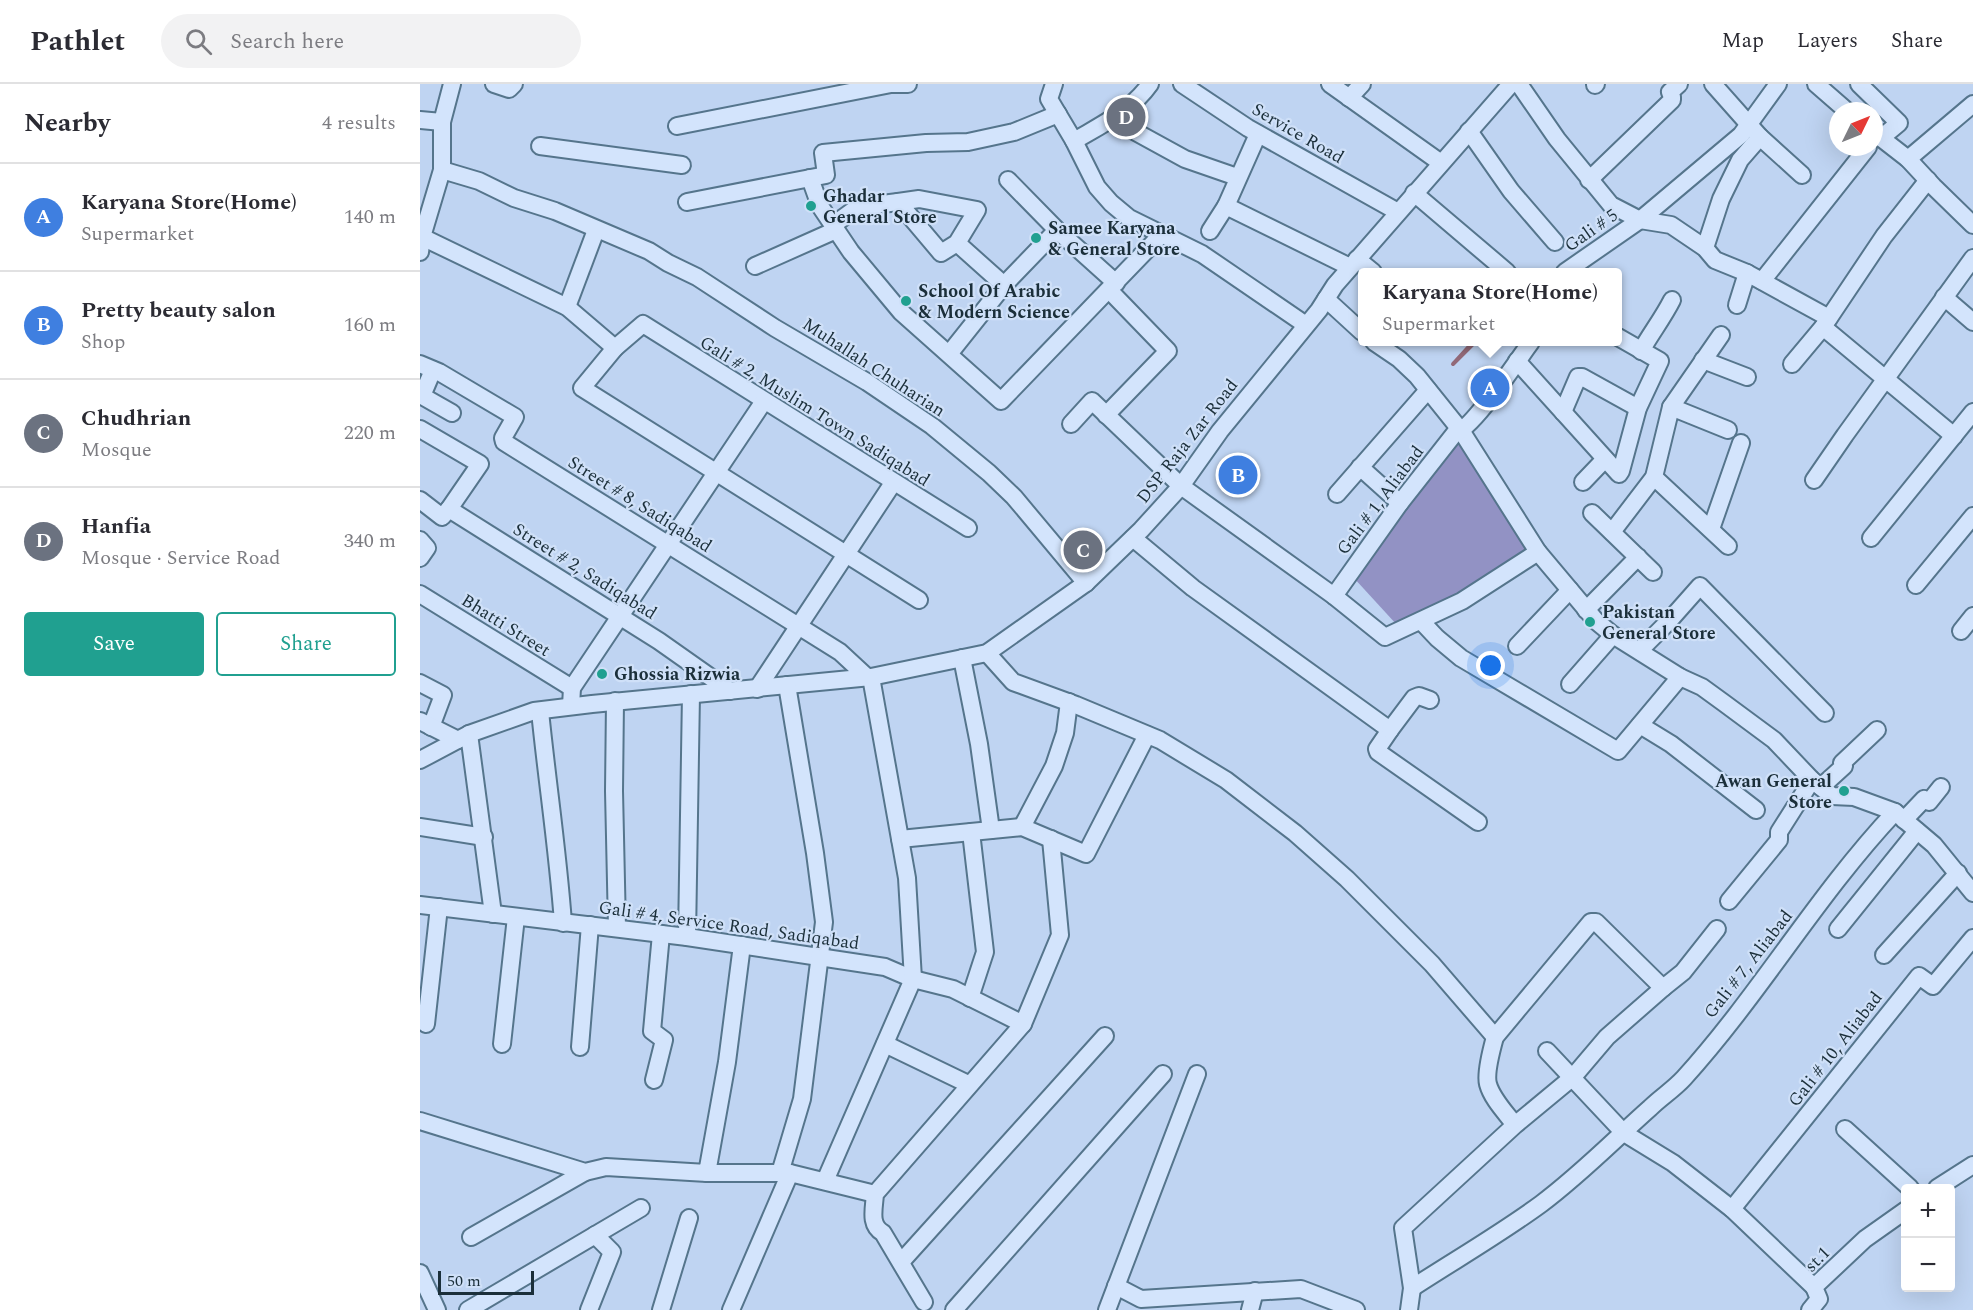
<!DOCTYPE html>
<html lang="en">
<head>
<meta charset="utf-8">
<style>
  :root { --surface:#fff; --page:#f2f2f3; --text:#2b2b33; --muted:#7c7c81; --line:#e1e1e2; --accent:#20a090 }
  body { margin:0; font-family:Spectral,serif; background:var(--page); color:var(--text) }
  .controls { position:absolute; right:18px; bottom:18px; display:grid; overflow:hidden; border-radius:6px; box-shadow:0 6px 24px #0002 }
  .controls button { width:54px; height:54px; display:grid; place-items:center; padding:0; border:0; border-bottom:2px solid var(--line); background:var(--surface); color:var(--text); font:30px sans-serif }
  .compass { position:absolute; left:1409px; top:18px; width:54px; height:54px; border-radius:50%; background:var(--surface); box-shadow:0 6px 24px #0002; rotate:47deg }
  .scale { position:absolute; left:18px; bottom:15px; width:96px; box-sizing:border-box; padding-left:6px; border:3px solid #1b2f3a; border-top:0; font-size:16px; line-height:21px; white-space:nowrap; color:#1b2f3a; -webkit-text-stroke:4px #cfe0f8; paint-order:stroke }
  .you { position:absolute; left:1071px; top:582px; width:21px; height:21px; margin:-15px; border:4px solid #fff; border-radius:50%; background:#1a73e8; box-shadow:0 0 0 9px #1a73e833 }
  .badge { display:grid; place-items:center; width:39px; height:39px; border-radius:50%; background:var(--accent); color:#fff; font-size:20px; font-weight:700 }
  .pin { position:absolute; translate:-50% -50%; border:3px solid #fff; box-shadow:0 2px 6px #0006 }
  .popup { position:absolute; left:938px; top:184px; width:264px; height:78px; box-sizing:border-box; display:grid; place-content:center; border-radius:6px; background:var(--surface); filter:drop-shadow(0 2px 4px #0005); font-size:20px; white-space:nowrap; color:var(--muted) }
  .popup b { font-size:22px; color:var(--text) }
  .popup::after { content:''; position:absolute; left:50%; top:100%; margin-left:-12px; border:12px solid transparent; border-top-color:var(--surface) }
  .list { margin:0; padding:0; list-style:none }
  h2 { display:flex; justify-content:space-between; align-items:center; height:78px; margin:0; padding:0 24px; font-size:26px }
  h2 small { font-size:20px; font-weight:400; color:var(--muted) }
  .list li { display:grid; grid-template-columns:39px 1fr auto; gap:18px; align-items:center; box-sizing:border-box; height:108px; padding:0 24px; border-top:2px solid var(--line) }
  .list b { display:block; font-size:22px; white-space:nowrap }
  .list p { margin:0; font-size:20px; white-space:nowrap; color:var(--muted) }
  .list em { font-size:20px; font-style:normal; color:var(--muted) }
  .actions { display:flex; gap:12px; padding:18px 24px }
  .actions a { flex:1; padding:14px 0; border:2px solid var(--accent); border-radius:6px; text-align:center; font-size:21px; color:var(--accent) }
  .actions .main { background:var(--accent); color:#fff }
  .icon { flex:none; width:33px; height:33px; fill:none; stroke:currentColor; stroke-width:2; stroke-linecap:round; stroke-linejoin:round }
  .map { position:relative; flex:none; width:1553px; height:1226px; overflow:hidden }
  header { display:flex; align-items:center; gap:36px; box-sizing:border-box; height:84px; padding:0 30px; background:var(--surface); border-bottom:2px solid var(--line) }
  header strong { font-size:28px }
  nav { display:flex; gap:33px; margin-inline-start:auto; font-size:21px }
  .search { width:420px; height:54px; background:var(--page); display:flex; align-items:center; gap:15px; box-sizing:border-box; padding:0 21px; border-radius:33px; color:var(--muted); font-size:22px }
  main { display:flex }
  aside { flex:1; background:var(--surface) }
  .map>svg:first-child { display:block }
  .cemetery { fill:#9292c4 }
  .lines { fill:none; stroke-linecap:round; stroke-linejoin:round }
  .stream { stroke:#926978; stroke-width:4 }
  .minor-casing { stroke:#55758c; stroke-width:20 }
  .minor { stroke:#d3e4fc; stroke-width:16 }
  .poi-dot { fill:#20a090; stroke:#cfe0f8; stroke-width:2 }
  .labels { text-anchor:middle; stroke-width:4.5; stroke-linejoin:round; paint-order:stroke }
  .street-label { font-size:18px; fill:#1b2f3a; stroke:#cfe0f8 }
  .poi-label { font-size:18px; font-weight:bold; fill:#1b2f3a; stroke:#cfe0f8; text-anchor:start }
</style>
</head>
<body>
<header>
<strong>Pathlet</strong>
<div class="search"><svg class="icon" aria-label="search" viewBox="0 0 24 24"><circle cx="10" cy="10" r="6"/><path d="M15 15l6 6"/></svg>Search here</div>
<nav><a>Map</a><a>Layers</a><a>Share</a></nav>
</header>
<main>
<aside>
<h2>Nearby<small>4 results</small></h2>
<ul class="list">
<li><span class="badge" style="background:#3f7fe0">A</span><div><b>Karyana Store(Home)</b><p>Supermarket</p></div><em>140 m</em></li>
<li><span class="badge" style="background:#3f7fe0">B</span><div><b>Pretty beauty salon</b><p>Shop</p></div><em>160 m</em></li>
<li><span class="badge" style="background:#6b7280">C</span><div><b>Chudhrian</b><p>Mosque</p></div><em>220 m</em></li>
<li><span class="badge" style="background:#6b7280">D</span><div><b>Hanfia</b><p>Mosque · Service Road</p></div><em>340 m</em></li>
</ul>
<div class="actions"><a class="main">Save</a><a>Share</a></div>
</aside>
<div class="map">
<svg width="1553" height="1226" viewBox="0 0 1553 1226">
  <rect width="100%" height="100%" fill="#bfd4f2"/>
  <path class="cemetery" d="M1040,351L1113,467L1031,519L977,541L933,493Z"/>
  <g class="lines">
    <path class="stream" d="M1053,258L1033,280L1055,258"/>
    <g class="minor-casing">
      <g id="minor">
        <path d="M74,0L89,5L94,0"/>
        <path d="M634,0L629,15L654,57L677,103L691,119L709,134L782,170L886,241"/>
        <path d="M762,0L828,44L978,128"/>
        <path d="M910,0L1021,79"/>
        <path d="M1099,0L1137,55L1191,121L1220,136L1251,141L1285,164L1295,176L1327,189L1409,234"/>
        <path d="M1396,0L1427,27"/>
        <path d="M1439,0L1479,39L1461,54"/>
        <path d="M1175,1L1176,0"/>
        <path d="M929,14L942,0"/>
        <path d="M692,35L765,75L817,93"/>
        <path d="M0,36L22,38"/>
        <path d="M257,42L471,0H488"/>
        <path d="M1049,47L1091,107L1135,158"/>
        <path d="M838,50L806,122L930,183"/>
        <path d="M1454,50L1461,54L1488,75L1514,103L1553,141"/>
        <path d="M1340,53L1382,91"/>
        <path d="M654,57C681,41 711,27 730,0"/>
        <path d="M120,62L262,81"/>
        <path d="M1488,75L1553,20"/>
        <path d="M22,86L59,97L94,114L135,127L229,167L248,179L277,193L355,244L447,298L512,342L569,389L594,413L666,499"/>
        <path d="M390,94L400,122L431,168L481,228L581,317L742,150"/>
        <path d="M588,96L637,146L696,199"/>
        <path d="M1169,96L1252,16V13L1250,8L1259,0"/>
        <path d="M994,109L1087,188"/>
        <path d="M267,118L406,91L403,69L506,59L548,58L594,48L638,30"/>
        <path d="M413,141L438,123L478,118"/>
        <path d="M790,147L806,122"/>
        <path d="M2,153L147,223L195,264L223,240L548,444"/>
        <path d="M537,159L557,126L499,115L478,118L521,169L537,159L584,201"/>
        <path d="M1285,164L1301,115L1320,76L1340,53L1293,0"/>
        <path d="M0,168L2,153L22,86V38L32,0"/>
        <path d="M937,175L953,188"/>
        <path d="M335,182L416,146"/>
        <path d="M1145,188L1220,136L1321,51L1358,0"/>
        <path d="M1342,197L1448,63"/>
        <path d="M1524,213L1553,238"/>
        <path d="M906,215L942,248"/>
        <path d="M1317,221L1327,189"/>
        <path d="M147,223L176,146"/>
        <path d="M1403,243L1534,352"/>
        <path d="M954,258L979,275L997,292L1042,348L1118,468L1176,537L1193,551L1260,593L1282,603L1304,619L1354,656L1392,696L1412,712L1434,713L1475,728L1514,761L1553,809"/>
        <path d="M195,264L162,304L499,516"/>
        <path d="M1221,267C1231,249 1243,234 1252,216"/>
        <path d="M529,270L584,201L637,146"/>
        <path d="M1283,276L1327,293"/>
        <path d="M1097,277L1199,390L1201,387L1218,324L1240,277L1198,253"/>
        <path d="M0,280L19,288L95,333L83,354L84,358L420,568L447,593"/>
        <path d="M1372,280L1403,243L1464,152L1508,96"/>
        <path d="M13,286L2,312L32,329"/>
        <path d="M1251,323L1308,346"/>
        <path d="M1143,328L1158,293H1162L1218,324"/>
        <path d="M686,331L748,267L689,206"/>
        <path d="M651,340L672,317L761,402L914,512L965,553L1042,517L1118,468"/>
        <path d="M0,345L60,380L29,425"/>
        <path d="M940,383L980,419"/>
        <path d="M1234,393L1308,462"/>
        <path d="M1394,396L1425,351L1553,174"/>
        <path d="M1163,398L1185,375"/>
        <path d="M917,410L1008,306"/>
        <path d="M0,416L22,433L29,425L239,557L310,607"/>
        <path d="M1172,429L1233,488"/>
        <path d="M1291,445L1321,359"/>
        <path d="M1192,448L1234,393L1251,323L1301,251"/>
        <path d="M713,454L773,504L970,646L957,665L958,668L1058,738"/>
        <path d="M1451,454L1553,328"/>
        <path d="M0,456L7,464L0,474"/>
        <path d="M1496,501L1553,432"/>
        <path d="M0,510L152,604"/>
        <path d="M914,512L980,419L1035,349C1052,346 1099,274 1111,258"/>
        <path d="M1166,526L1218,473"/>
        <path d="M1001,537L1017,554L1041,574L1198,667L1260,593"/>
        <path d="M1541,547L1553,532"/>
        <path d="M1097,562L1150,506"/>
        <path d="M1221,568L1223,563L1249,537L1280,502L1405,629"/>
        <path d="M567,569L593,598L656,621L740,656L806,696L875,749L927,795L1012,880L1075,953"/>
        <path d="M542,574L559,660L571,746"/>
        <path d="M0,599L23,611L11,643"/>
        <path d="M1150,600L1193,551"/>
        <path d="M337,605L473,399"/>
        <path d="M195,617L194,707L197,844"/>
        <path d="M151,622L152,604L344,317"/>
        <path d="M120,627C127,697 138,768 143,839"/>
        <path d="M0,637L38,656"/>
        <path d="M1220,641L1251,660L1336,726"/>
        <path d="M970,646L994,614L999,612L1010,616"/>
        <path d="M49,650L73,830"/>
        <path d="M0,676L49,650L114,627L172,620L451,593L567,569L666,499L721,446L761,402L800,347L899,226L915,201L1091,0"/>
        <path d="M1401,703L1424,682L1422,679L1457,646"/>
        <path d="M1484,736L1504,715L1509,718L1521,703"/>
        <path d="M0,743L64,753"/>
        <path d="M602,743L634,682L645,649L649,618"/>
        <path d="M480,755L602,743L666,770L727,651"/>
        <path d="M1309,817L1359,756V748L1392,696"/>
        <path d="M0,821L267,853L465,883L493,895L533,905L603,940"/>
        <path d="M1418,845L1497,747"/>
        <path d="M267,853L271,610"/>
        <path d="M1464,871L1538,789"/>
        <path d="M1243,904L1263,888L1297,845"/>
        <path d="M550,914L565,868L551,748"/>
        <path d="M6,940L19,823"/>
        <path d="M82,960L96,833"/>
        <path d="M465,960L548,1000"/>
        <path d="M160,963L170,841"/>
        <path d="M1127,967L1204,1049L1253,1079L1312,1125L1394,1203"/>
        <path d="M234,996L244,956L232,947L241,850"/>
        <path d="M0,1037L165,1088L186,1083L287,1089L307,978L322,861"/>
        <path d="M1425,1045L1490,1104"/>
        <path d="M287,1089H370L455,1110"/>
        <path d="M360,1089L382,1015L404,838L395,769L367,601"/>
        <path d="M405,1097L493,895L487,794L451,593"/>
        <path d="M1517,1104L1553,1081"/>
        <path d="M1312,1125L1499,892L1513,902L1553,854"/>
        <path d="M51,1153L165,1088"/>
        <path d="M481,1178L685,952"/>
        <path d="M0,1189L17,1226"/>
        <path d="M696,1202L721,1215L881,1205L936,1226"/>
        <path d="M992,1204C1035,1176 1080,1150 1121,1120C1160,1091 1194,1056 1230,1024C1241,1013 1253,1006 1264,994C1340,910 1397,811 1475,728"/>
        <path d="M504,1218L463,1149C449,1141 454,1125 455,1110L603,940L640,851L631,755"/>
        <path d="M48,1226L221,1124"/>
        <path d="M169,1226L192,1168L175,1151"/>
        <path d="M241,1226L269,1134"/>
        <path d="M311,1226L370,1089"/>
        <path d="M534,1226L743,990"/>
        <path d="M687,1226L777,990"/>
        <path d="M830,1226L835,1207"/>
        <path d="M989,1226L992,1204L983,1144L1095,1041L1153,993L1187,953L1243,904L1176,838H1171L1075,953C1072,964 1065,989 1068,1000C1072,1015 1086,1029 1095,1041"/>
        <path d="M1390,1226L1399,1215L1394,1203L1445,1155L1486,1126"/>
      </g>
    </g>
    <use href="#minor" class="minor"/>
  </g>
  <g class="poi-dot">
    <circle cx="391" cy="122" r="6"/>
    <circle cx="616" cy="154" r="6"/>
    <circle cx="486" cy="217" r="6"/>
    <circle cx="1170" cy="538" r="6"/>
    <circle cx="182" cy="590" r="6"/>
    <circle cx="1424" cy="707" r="6"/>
  </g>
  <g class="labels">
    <g class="street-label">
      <text transform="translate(878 49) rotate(30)" y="6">Service Road</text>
      <text transform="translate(1171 146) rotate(-35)" y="6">Gali # 5</text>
      <text transform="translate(454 283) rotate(33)" y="6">Muhallah Chuharian</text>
      <text transform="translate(395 327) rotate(32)" y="6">Gali # 2, Muslim Town Sadiqabad</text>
      <text transform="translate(767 357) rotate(-52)" y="6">DSP Raja Zar Road</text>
      <text transform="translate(960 416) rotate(-53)" y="6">Gali # 1, Aliabad</text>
      <text transform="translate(220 420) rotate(32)" y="6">Street # 8, Sadiqabad</text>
      <text transform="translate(165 487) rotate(32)" y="6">Street # 2, Sadiqabad</text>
      <text transform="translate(86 541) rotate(32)" y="6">Bhatti Street</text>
      <text transform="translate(309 841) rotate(8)" y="6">Gali # 4, Service Road, Sadiqabad</text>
      <text transform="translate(1328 880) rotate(-52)" y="6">Gali # 7, Aliabad</text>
      <text transform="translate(1415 965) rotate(-52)" y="6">Gali # 10, Aliabad</text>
      <text transform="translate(1397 1175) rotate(-45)" y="6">st.1</text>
    </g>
    <g class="poi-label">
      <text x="403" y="118">Ghadar<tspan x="403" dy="21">General Store</tspan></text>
      <text x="628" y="150">Samee Karyana<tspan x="628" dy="21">&amp; General Store</tspan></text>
      <text x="498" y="213">School Of Arabic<tspan x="498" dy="21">&amp; Modern Science</tspan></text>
      <text x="1182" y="534">Pakistan<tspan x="1182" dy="21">General Store</tspan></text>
      <text x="194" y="596">Ghossia Rizwia</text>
      <text x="1412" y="703" text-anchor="end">Awan General<tspan x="1412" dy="21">Store</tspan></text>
    </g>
  </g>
</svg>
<div class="controls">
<button>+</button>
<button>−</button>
</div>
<svg class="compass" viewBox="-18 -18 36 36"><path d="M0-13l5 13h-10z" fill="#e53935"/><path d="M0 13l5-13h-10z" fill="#7c7c81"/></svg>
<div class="scale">50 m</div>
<div class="you"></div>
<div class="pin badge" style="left:1070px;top:304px;background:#3f7fe0">A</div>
<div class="popup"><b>Karyana Store(Home)</b>Supermarket</div>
<div class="pin badge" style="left:818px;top:391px;background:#3f7fe0">B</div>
<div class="pin badge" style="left:663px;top:466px;background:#6b7280">C</div>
<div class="pin badge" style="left:706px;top:33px;background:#6b7280">D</div>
</div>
</main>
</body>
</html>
